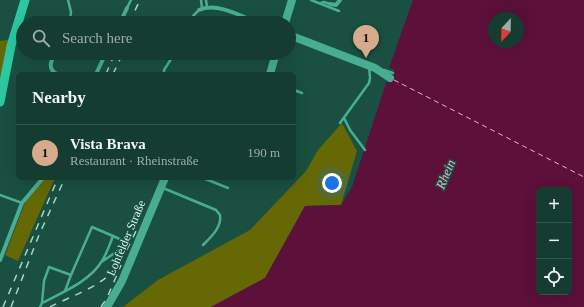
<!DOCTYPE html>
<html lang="en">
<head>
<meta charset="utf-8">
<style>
  :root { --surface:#143c31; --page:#1d4339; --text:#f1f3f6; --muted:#9dadab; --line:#33564d; --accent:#d6ab8b }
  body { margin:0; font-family:Georgia,serif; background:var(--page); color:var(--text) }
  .controls { position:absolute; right:12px; bottom:12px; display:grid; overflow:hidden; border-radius:6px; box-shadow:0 4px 16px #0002 }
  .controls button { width:36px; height:36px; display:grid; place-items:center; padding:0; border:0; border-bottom:1px solid var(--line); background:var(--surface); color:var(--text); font:20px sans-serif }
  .compass { position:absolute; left:488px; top:12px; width:36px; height:36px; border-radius:50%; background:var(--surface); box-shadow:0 4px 16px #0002; rotate:202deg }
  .you { position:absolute; left:332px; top:183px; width:14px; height:14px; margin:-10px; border:3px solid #fff; border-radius:50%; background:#1a73e8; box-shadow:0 0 0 6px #1a73e833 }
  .badge { display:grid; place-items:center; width:26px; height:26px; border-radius:50%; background:var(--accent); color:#111; font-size:13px; font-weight:700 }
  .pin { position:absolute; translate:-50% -33px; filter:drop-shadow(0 1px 2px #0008) }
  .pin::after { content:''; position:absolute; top:21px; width:14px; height:12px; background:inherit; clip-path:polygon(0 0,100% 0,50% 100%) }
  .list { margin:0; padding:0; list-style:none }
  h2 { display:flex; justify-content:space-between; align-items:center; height:52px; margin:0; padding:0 16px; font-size:17px }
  h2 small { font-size:13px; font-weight:400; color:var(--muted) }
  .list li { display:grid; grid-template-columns:26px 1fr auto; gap:12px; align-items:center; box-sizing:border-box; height:56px; padding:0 16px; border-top:1px solid var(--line) }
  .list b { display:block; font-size:15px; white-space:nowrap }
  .list p { margin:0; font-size:13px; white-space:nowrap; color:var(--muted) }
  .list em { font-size:13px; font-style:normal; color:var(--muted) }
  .icon { flex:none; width:22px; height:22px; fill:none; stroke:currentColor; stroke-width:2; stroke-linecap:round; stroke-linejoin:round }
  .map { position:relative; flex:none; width:584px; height:307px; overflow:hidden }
  .search { position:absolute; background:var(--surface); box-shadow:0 4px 16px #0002; left:16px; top:16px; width:280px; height:44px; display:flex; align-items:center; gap:10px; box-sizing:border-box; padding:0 14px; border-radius:22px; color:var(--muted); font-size:15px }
  .panel { position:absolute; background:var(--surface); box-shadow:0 4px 16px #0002; left:16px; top:72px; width:280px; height:108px; border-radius:6px }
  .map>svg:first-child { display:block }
  .green { fill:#656805 }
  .water { fill:#5c103a; fill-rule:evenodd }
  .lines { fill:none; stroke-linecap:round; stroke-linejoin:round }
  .ferry { stroke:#fcabce; stroke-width:1; stroke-dasharray:5 4; stroke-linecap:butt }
  .lane { stroke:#49ae91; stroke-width:2.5 }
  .street { stroke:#49ae91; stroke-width:4 }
  .secondary { stroke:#49ae91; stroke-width:8 }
  .primary { stroke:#2dc7a2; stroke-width:9 }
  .rail { stroke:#a6d6c6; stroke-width:1.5; stroke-dasharray:7 7; stroke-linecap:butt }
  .labels { text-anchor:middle; stroke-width:3; stroke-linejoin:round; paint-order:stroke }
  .street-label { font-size:12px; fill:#cffded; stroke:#1a5041 }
  .water-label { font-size:13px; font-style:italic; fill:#fcabce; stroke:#1a5041 }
</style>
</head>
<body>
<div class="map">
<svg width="584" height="307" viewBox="0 0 584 307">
  <rect width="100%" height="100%" fill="#1a5041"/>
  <g class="green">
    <path d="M8,40L0,81V41Z"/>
    <path d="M342,123L357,151L341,205L305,206L265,278L211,307H123L158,280L250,230L306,171L318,150Z"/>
    <path d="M44,178H55L18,261L5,255L25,203Z"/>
  </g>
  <path class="water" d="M413,0H584V307H211L265,278L305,206L341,205L352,187L387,80L392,76L394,69L389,68ZM494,18H518V42H494ZM539,190H569V292H539Z"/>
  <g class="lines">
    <path class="ferry" d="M394,80L584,177"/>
    <g class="lane">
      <path d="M68,0L71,12L70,22"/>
      <path d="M201,0L202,8"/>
      <path d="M206,0L207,7"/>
      <path d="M311,0L339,11"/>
      <path d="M321,3L324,2L330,4"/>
      <path d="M127,8L131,0"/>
      <path d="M190,23L193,16L199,10"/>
      <path d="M384,70L393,73"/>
      <path d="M164,74V70L175,53"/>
      <path d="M294,90L302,93"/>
      <path d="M344,118L350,130L365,150"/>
      <path d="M340,123L369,83L370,78L369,67"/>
      <path d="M203,178L228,188"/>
      <path d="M163,188L216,210L220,215C222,227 211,237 203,245"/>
      <path d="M0,195L22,203"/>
      <path d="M71,275L92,227L113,236"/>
      <path d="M42,303L44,281L49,267L71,275L65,291"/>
      <path d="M40,307L42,303C63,292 89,282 102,261C107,253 110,244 113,236L124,241L126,245L103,261"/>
    </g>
    <g class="street">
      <path d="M330,4L336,5L340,0"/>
      <path d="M199,10C217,2 241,16 258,23"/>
      <path d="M69,23L73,22L76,23"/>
      <path d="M120,23L127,8"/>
      <path d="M55,53C51,61 47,69 57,74"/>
      <path d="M96,74L106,53"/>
      <path d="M0,260L22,203L43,178"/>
    </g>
    <g class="secondary">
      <path d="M285,23L292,0"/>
      <path d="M289,35L375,68L390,78"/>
      <path d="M270,74L276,53"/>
      <path d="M107,307L122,281L165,178"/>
    </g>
    <path class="primary" d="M0,102L11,46L25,0"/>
    <g class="rail">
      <path d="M129,23L140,0"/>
      <path d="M106,74L115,53"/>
      <path d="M113,74L123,53"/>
      <path d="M3,307L58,178"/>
      <path d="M11,307L39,235L65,178"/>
      <path d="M50,307C71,296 98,288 114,270C124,257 131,241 138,227"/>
      <path d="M101,307L107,298L121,265"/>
    </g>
  </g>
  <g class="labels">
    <g class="street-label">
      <text transform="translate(126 238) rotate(-67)" y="4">Lohfelder Straße</text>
    </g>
    <g class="water-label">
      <text transform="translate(445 174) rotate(-67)" y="5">Rhein</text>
    </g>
  </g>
</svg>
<div class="controls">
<button>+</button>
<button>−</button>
<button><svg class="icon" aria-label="locate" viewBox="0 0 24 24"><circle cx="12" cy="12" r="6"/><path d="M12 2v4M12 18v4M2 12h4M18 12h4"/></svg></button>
</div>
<svg class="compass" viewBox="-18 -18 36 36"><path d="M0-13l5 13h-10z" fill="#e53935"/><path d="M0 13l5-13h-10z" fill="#9dadab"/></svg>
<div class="you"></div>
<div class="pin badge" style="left:366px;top:58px">1</div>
<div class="search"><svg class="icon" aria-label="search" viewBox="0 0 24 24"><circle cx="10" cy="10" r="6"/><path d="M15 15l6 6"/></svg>Search here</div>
<section class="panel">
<h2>Nearby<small></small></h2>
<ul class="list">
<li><span class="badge">1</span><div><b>Vista Brava</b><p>Restaurant · Rheinstraße</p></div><em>190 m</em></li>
</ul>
</section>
</div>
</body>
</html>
